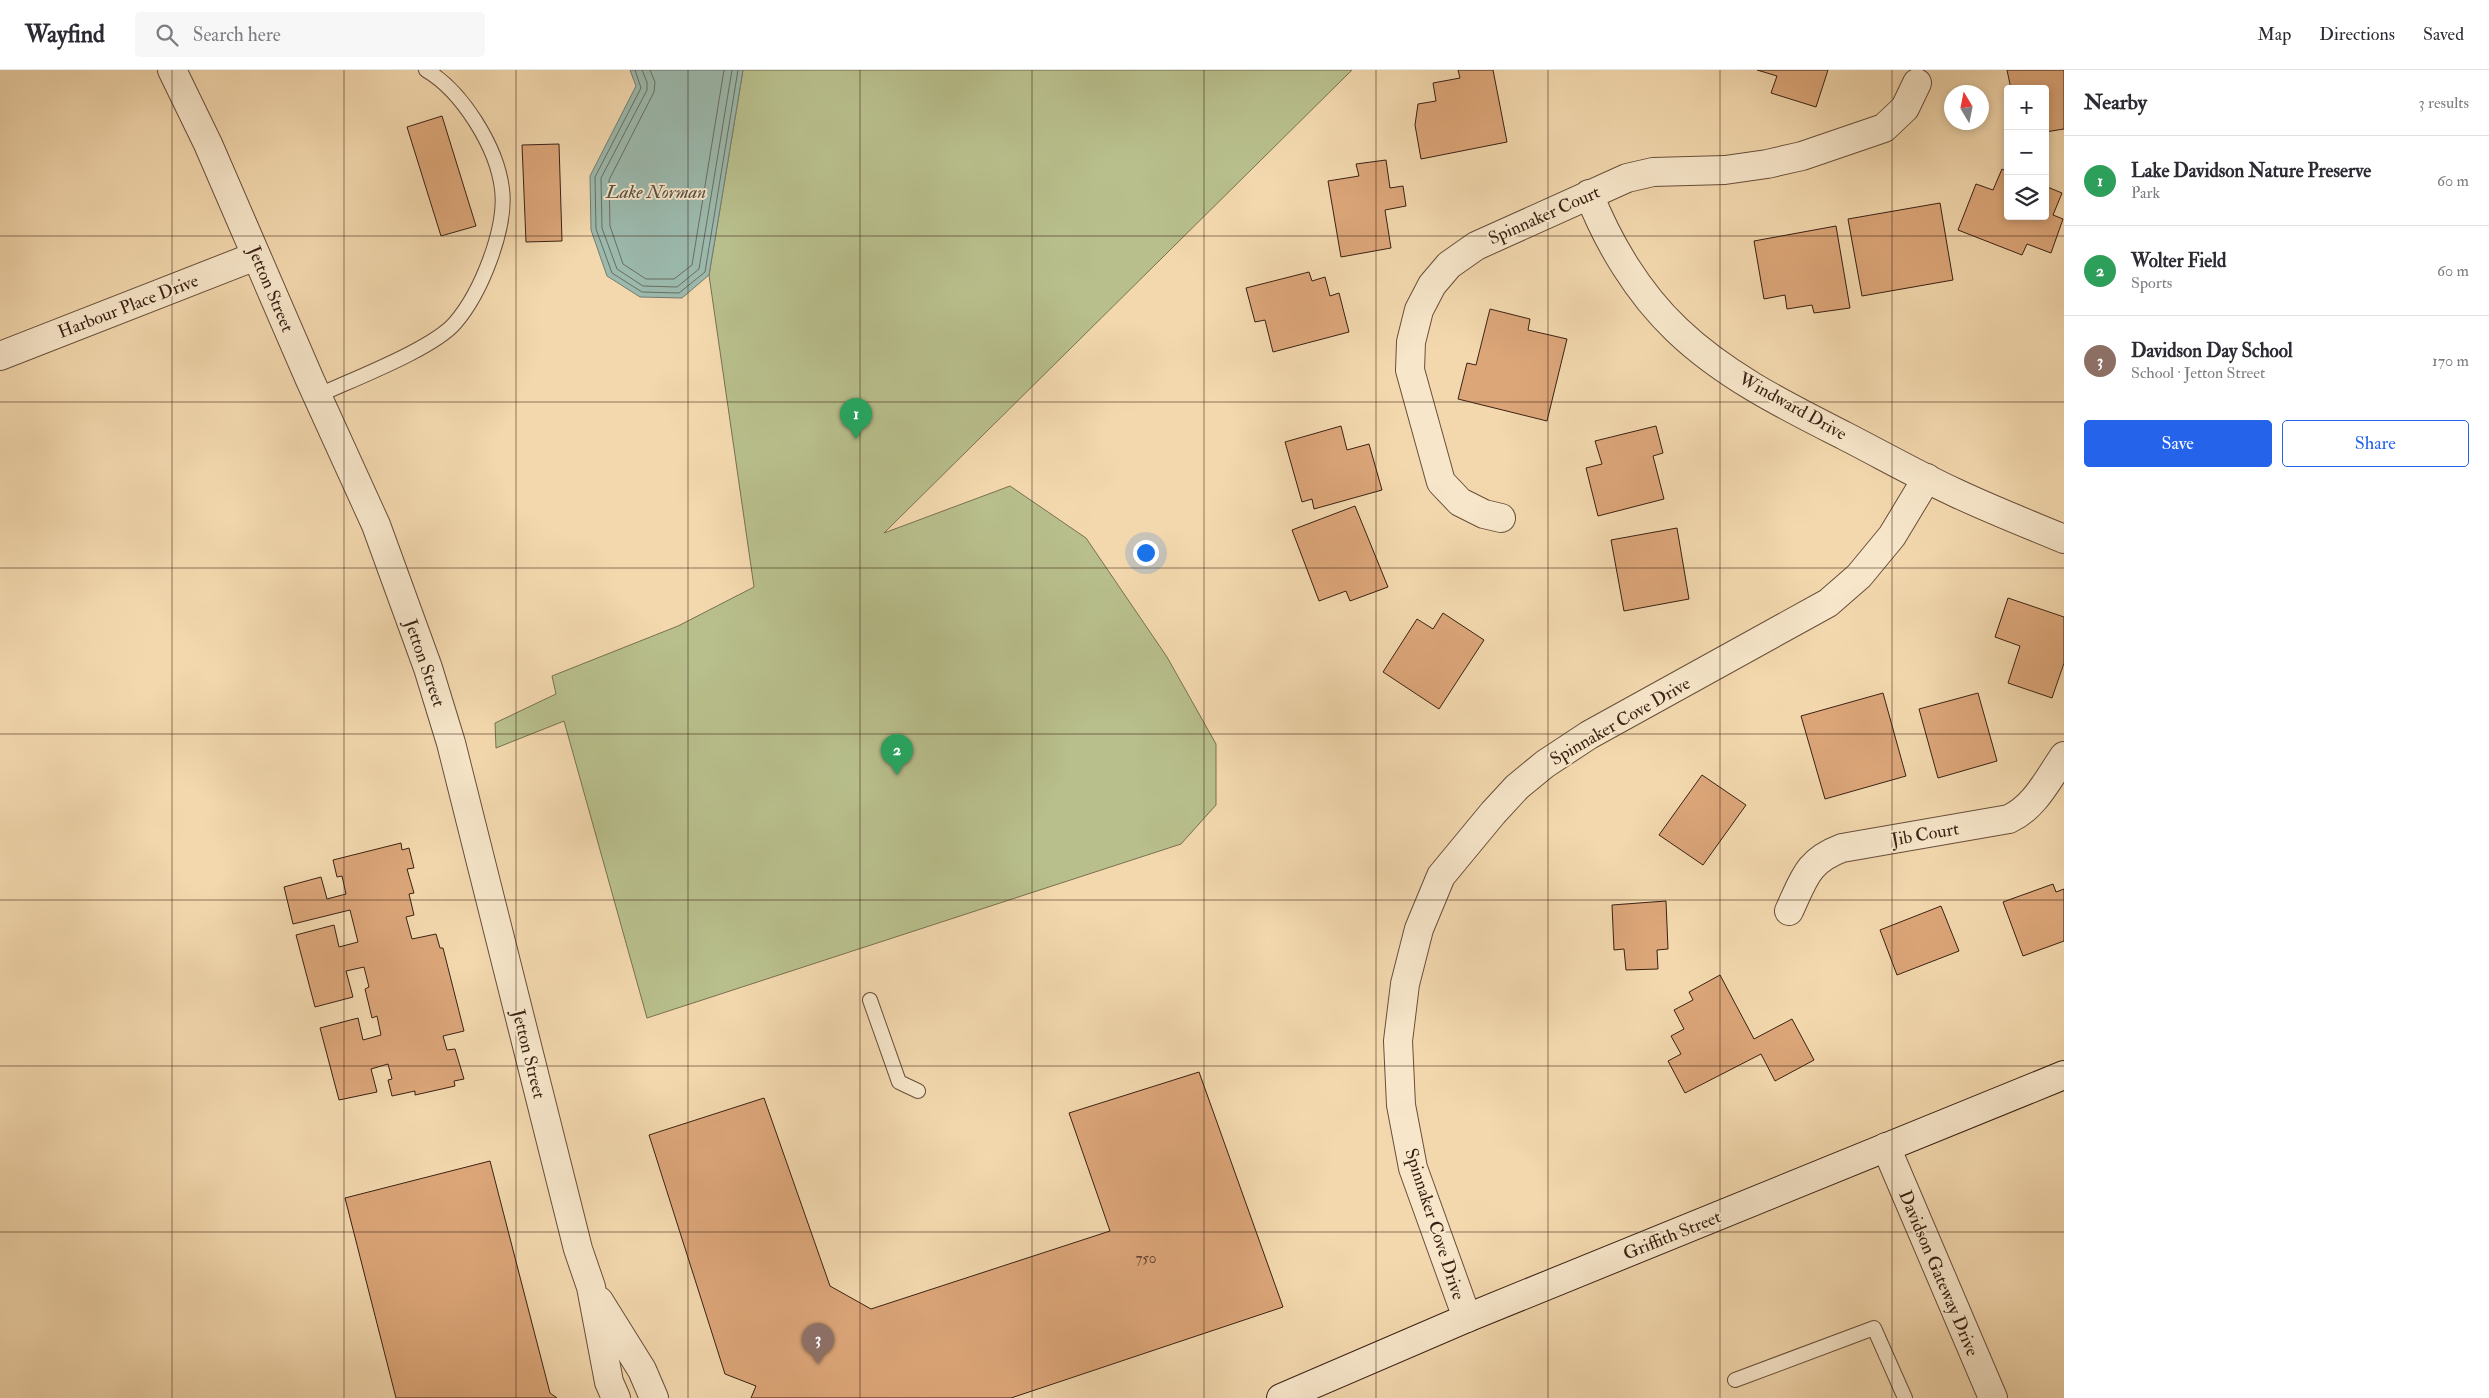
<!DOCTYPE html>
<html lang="en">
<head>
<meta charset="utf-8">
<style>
  :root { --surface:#fff; --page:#f7f7f7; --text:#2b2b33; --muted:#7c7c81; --line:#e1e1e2; --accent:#2563eb }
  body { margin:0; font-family:"IM FELL Double Pica",serif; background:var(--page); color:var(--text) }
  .controls { position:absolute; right:15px; top:15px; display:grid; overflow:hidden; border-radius:5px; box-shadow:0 2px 8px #0003 }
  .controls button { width:45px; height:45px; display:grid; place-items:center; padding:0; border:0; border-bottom:1px solid var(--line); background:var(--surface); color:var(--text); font:25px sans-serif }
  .compass { position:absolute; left:1944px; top:15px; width:45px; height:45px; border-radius:50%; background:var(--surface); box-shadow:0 2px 8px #0003; rotate:350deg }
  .you { position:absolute; left:1145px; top:482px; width:18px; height:18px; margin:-12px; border:4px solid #fff; border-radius:50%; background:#1a73e8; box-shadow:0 0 0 8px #1a73e833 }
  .badge { display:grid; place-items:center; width:32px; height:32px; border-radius:50%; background:var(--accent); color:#fff; font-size:16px; font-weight:700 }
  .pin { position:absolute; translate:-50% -41px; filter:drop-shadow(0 1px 2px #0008) }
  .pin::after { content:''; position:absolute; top:26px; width:18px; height:15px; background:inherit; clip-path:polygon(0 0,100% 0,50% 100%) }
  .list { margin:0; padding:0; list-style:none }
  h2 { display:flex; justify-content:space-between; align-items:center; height:65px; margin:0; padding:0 20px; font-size:21px }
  h2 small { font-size:16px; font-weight:400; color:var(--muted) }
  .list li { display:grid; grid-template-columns:32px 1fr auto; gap:15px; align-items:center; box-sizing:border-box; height:90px; padding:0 20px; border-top:1px solid var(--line) }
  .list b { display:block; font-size:19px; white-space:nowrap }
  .list p { margin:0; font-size:16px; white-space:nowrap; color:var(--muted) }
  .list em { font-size:16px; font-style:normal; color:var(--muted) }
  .actions { display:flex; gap:10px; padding:15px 20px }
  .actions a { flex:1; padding:11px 0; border:1px solid var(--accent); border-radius:5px; text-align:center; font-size:18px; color:var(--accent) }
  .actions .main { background:var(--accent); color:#fff }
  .icon { flex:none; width:28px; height:28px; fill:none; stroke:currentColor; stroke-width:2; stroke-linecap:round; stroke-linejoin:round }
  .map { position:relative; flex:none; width:2064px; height:1328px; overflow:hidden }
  header { display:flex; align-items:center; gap:30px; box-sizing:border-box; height:70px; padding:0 25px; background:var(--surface); border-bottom:1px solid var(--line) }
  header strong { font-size:24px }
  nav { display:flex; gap:28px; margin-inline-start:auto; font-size:18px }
  .search { width:350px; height:45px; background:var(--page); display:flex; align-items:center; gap:12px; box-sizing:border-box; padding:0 18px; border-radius:5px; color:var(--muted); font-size:19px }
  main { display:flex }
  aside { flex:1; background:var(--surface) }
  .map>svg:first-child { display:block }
  .green { fill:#b8bf8c; stroke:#797050 }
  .water { fill:#9bb9ad; stroke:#747c70 }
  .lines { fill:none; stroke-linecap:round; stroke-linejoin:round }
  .shore { stroke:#6a6d60; stroke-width:1 }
  .building { fill:#dca679; stroke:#3a2114 }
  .service-casing { stroke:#684f3a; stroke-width:16 }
  .minor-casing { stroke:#684f3a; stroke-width:30 }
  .secondary-casing { stroke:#3a2114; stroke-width:30 }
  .service { stroke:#f7e6ca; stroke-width:14 }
  .minor { stroke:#f7e6ca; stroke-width:28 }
  .secondary { stroke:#f7e6ca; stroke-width:28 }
  .grid { fill:none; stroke:#3a2114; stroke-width:1; stroke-opacity:0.55 }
  .labels { text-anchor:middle; stroke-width:4; stroke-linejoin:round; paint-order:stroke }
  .number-label { font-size:15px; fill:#62422d }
  .street-label { font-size:18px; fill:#3a2114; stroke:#f7e6ca }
  .water-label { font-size:19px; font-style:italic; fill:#574f42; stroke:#f7e6ca }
</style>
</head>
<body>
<header>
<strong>Wayfind</strong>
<div class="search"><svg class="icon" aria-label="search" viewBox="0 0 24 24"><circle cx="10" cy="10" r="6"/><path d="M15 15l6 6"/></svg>Search here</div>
<nav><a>Map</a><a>Directions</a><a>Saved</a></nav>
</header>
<main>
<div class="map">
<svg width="2064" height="1328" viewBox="0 0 2064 1328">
  <rect width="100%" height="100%" fill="#f3d8ae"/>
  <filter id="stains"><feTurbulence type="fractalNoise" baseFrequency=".004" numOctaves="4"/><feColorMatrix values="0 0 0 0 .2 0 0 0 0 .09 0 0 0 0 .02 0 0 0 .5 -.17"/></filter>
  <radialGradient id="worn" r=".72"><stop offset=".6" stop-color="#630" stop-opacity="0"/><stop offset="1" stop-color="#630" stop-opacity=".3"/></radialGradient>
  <path class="green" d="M743,0H1352L884,463L1010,416L1086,468L1167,587L1216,674V735L1181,774L647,948L564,651L496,678L495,653L556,624L552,606L678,556L754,517L709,205Z"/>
  <path class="water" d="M630,0H743L709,205L682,228L640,227L607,206L591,160L590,106L636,16Z"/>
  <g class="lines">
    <g class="shore">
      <path d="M635,0L641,18L595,107L596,159L612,203L642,222L679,223L705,202L738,0"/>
      <path d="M642,0L647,12V20L601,108L602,158L617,199L643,216L677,217L699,199L732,0"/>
      <path d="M650,0L655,12L654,22L609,110L610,156L623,194L646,209H674L692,195L724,0"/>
    </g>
  </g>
  <g class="building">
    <path d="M1458,0H1493L1507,72L1421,89L1415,55L1418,34L1436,31L1433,13L1460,8Z"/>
    <path d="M1757,0H1828L1816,37L1771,23L1777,6Z"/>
    <path d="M2007,0H2064V59L2045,62V19H2011Z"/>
    <path d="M442,46L476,156L441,166L407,57Z"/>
    <path d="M559,74L562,171L526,172L522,75Z"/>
    <path d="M1386,90L1390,118L1403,116L1406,136L1385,140L1391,178L1341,187L1328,111L1359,106L1356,94Z"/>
    <path d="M2002,99L2008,102V146H2045V116L2062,123L2053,145L2063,149L2051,183L2027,174L2022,185L1958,160L1976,114L1993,120Z"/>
    <path d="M1940,133L1953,210L1862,226L1848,149Z"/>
    <path d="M1836,156L1850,238L1814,243L1812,235L1787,239L1785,225L1764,229L1754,171Z"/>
    <path d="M1309,202L1312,211L1325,207L1330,226L1339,223L1349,262L1273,282L1265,250L1255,252L1246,218Z"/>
    <path d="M1490,239L1530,249L1528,260L1567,269L1547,351L1458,329L1467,293L1476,295Z"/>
    <path d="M1341,356L1347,380L1369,374L1382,420L1314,439L1312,429L1302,432L1285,372Z"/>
    <path d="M1656,356L1663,383L1653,386L1664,429L1598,446L1586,398L1602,394L1595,371Z"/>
    <path d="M1355,436L1388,517L1350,531L1346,521L1319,531L1292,460Z"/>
    <path d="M1677,458L1689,529L1624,541L1611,470Z"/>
    <path d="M2008,528L2064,547V593L2052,628L2008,613L2020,576L1995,567Z"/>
    <path d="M1443,543L1484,570L1439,639L1383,602L1417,549L1433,559Z"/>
    <path d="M1883,623L1906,706L1825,729L1801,646Z"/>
    <path d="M1978,623L1997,691L1938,708L1919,639Z"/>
    <path d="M1702,705L1746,735L1703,795L1659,765Z"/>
    <path d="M401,773L402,780L409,778L414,798L407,799L414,823L409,824L414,845L406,847L412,869L436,864L440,878H443L464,961L443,966L447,980L455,979L464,1009L454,1011L455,1016L415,1025V1021L392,1026L388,1010L392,1009L388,994L371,999L377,1022L339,1030L320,958L358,948L363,970L381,965L377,946L372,948L365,919L369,917L364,897L346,901L353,927L315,937L296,865L334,855L339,877L358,872L350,840L293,854L284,817L321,807L327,829L346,824L342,806L337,807L333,790Z"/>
    <path d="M2053,814L2056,822L2064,819V871L2023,886L2003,832Z"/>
    <path d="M1666,831L1668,879L1657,880L1658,899L1626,900L1624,879L1614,880L1612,835Z"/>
    <path d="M1941,836L1959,881L1897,905L1880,860Z"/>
    <path d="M1720,905L1754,969L1792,949L1814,990L1775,1011L1761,984L1685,1023L1668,991L1681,984L1671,966L1684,959L1674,940L1693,930L1689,922Z"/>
    <path d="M1199,1002L1283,1237L1011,1328H751L756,1316L725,1304L649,1065L764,1028L830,1216L871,1239L1110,1161L1069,1043Z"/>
    <path d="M490,1091L550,1323L557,1328H396L345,1128Z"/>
  </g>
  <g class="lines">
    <g class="service-casing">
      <g id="service">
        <path d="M317,326C351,310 433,279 455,253C481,223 507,158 502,119C497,77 462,21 426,0"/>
        <path d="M870,930L899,1012L918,1021"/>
        <path d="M1735,1310L1874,1258L1905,1328"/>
      </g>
    </g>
    <g class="minor-casing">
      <g id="minor">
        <path d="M172,0L208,74L310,310L376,455L428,598L451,673L578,1179L591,1217L609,1312L616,1328"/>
        <path d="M1589,124C1608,173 1638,223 1677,260C1725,306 1786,336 1845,366C1882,385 1919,406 1956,423C1992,440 2028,454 2064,469"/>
        <path d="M0,286L256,186"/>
        <path d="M1501,448L1484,444L1460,432L1441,412L1410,300L1411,272L1419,240L1432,215L1449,195L1476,176L1627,108L1653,102L1725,100L1767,94L1802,86L1884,58L1905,38L1917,13"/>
        <path d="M1789,841C1804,809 1807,791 1842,778L2009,749C2035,737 2048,709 2064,686"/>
        <path d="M1886,1077L1993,1328"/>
        <path d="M599,1231L642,1300L654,1328"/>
        <path d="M1467,1248L1413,1098L1401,1035L1398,971L1405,914L1419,859L1441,806L1493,743L1517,717L1545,694L1589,665L1828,533L1859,506L1892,466L1927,408"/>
      </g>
    </g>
    <g class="secondary-casing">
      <path id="secondary" d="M1281,1328L1467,1248L2064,1005"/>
    </g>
    <use href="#service" class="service"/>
    <use href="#minor" class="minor"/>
    <use href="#secondary" class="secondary"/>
  </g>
  <path class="grid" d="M172,0V1328M344,0V1328M516,0V1328M688,0V1328M860,0V1328M1032,0V1328M1204,0V1328M1376,0V1328M1548,0V1328M1720,0V1328M1892,0V1328M0,166H2064M0,332H2064M0,498H2064M0,664H2064M0,830H2064M0,996H2064M0,1162H2064"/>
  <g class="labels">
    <g class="number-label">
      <text x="1146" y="1193">750</text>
    </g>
    <g class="street-label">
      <text transform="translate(1544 145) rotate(-24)" y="6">Spinnaker Court</text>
      <text transform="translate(271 219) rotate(67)" y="6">Jetton Street</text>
      <text transform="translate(128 236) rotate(-21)" y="6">Harbour Place Drive</text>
      <text transform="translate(1793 336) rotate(29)" y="6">Windward Drive</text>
      <text transform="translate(425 593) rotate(71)" y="6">Jetton Street</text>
      <text transform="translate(1620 651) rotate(-30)" y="6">Spinnaker Cove Drive</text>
      <text transform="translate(1925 764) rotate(-10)" y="6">Jib Court</text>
      <text transform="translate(529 984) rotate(76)" y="6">Jetton Street</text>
      <text transform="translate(1435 1154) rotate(72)" y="6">Spinnaker Cove Drive</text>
      <text transform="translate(1672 1165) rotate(-22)" y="6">Griffith Street</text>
      <text transform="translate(1939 1203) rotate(67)" y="6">Davidson Gateway Drive</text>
    </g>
    <g class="water-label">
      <text x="656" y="128">Lake Norman</text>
    </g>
  </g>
  <rect width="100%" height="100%" filter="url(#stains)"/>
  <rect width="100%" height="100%" fill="url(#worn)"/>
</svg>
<div class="controls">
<button>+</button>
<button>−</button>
<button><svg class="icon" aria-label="layers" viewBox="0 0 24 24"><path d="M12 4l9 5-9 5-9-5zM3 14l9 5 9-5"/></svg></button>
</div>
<svg class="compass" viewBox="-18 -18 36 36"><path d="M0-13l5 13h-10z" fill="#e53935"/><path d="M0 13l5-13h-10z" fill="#7c7c81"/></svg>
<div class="you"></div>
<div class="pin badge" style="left:856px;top:369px;background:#2e9e5b">1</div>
<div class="pin badge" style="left:897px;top:705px;background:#2e9e5b">2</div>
<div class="pin badge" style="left:818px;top:1294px;background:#8d6e63">3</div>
</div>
<aside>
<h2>Nearby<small>3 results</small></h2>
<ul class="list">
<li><span class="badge" style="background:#2e9e5b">1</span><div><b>Lake Davidson Nature Preserve</b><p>Park</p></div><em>60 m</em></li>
<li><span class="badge" style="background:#2e9e5b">2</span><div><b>Wolter Field</b><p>Sports</p></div><em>60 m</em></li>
<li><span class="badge" style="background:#8d6e63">3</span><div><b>Davidson Day School</b><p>School · Jetton Street</p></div><em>170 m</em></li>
</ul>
<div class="actions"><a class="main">Save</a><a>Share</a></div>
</aside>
</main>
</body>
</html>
